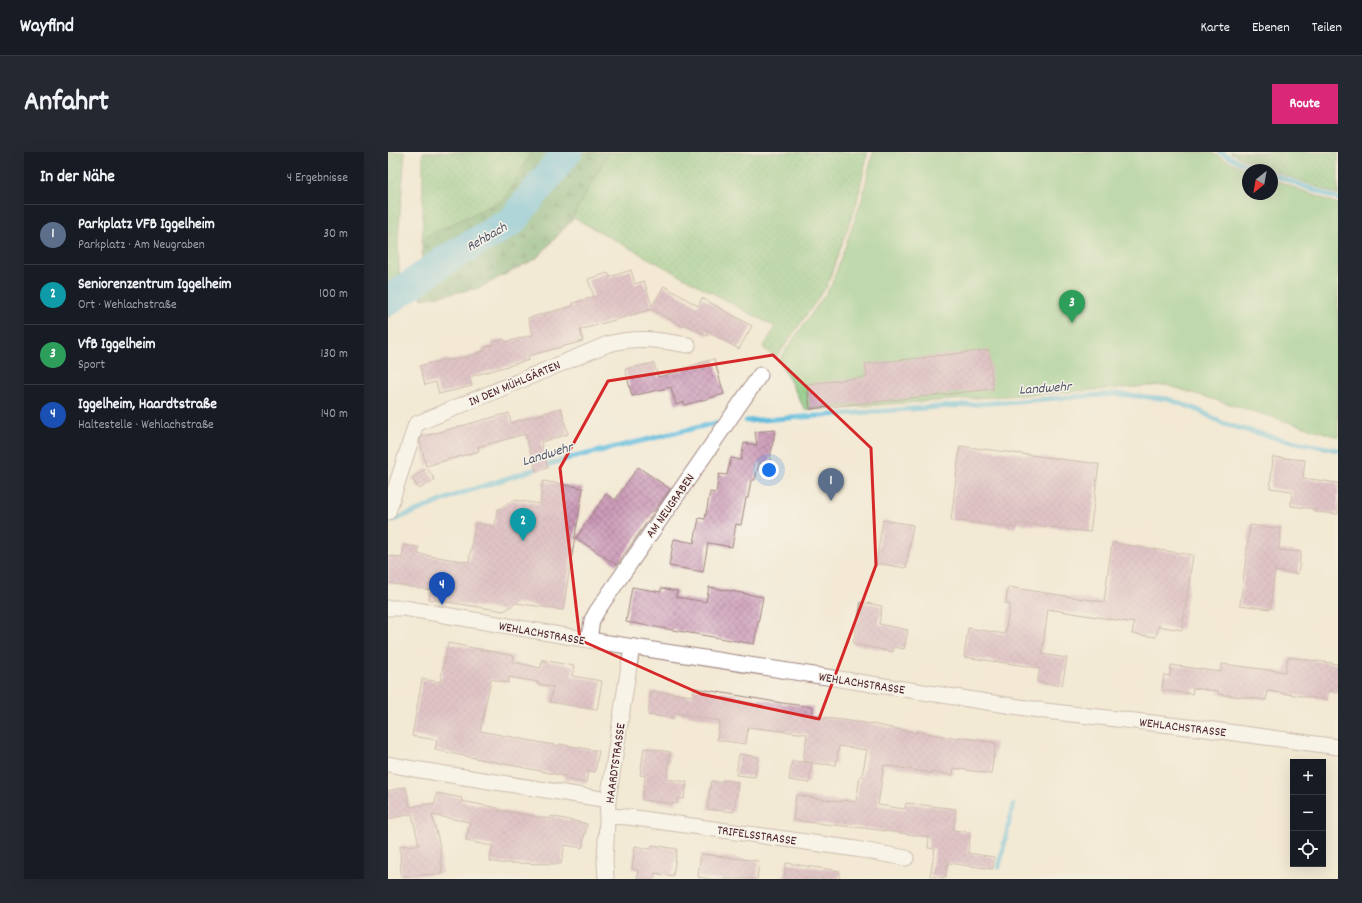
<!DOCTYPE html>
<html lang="de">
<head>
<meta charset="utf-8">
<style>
  :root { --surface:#171b24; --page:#242831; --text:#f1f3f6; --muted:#9ea1a6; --line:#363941; --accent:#db2777 }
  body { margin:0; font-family:Dekko,sans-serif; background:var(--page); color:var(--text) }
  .controls { position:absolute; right:12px; bottom:12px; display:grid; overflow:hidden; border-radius:0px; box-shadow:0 4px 16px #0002 }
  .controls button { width:36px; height:36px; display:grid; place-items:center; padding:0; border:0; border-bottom:1px solid var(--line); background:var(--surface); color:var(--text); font:20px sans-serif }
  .compass { position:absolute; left:854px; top:12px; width:36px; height:36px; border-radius:50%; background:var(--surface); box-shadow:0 4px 16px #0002; rotate:211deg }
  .you { position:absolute; left:381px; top:318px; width:14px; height:14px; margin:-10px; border:3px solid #fff; border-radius:50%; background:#1a73e8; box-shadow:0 0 0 6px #1a73e833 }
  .badge { display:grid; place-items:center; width:26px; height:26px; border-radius:50%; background:var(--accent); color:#fff; font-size:13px; font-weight:700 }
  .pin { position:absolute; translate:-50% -33px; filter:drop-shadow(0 1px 2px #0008) }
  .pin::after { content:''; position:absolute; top:21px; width:14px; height:12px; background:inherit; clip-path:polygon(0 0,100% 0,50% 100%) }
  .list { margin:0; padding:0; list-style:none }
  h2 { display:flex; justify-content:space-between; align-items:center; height:52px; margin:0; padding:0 16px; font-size:17px }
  h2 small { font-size:13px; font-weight:400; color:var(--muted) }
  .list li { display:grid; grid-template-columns:26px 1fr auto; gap:12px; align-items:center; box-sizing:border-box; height:60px; padding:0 16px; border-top:1px solid var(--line) }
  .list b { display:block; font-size:15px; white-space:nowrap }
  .list p { margin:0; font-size:13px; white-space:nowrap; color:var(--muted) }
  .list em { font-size:13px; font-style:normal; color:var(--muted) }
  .icon { flex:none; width:22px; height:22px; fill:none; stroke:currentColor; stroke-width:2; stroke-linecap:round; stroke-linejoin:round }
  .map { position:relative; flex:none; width:950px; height:727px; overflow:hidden; border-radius:0px }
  header { display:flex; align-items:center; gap:24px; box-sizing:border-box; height:56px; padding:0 20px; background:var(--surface); border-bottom:1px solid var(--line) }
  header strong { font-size:19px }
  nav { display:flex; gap:22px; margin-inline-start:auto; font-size:14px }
  .intro { display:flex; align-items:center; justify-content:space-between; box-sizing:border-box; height:96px; padding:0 24px }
  h1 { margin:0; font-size:28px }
  .button { padding:10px 18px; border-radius:0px; background:var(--accent); color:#fff; font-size:14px; font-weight:700 }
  main { display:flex; gap:24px; padding:0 24px }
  aside { flex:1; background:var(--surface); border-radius:0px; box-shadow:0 4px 16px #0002 }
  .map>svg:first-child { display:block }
  .grass { fill:url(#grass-dots); stroke:#677254 }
  .forest { fill:url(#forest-firs); stroke:#5a644c }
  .park { fill:#84c57d; stroke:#677254 }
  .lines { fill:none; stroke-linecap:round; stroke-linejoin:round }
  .stream { stroke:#5fbcdd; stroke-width:5 }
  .river { stroke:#5fbcdd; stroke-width:30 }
  .building { fill:url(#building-cross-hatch) }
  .street-casing { stroke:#9e8480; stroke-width:17 }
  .street { stroke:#fff; stroke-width:15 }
  .marked { fill:none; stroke:#d62828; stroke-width:3; stroke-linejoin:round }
  .labels { text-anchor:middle; stroke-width:3; stroke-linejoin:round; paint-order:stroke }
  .street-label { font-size:13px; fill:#4a1f2b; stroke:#f7f3e8 }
  .water-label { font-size:14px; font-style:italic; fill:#515669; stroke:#f7f3e8 }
</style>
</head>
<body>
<header>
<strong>Wayfind</strong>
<nav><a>Karte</a><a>Ebenen</a><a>Teilen</a></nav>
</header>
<div class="intro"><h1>Anfahrt</h1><a class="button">Route</a></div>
<main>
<aside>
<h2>In der Nähe<small>4 Ergebnisse</small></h2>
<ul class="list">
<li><span class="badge" style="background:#5c6f8a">1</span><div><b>Parkplatz VFB Iggelheim</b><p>Parkplatz · Am Neugraben</p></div><em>30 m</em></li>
<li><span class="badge" style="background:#0f9aa8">2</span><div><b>Seniorenzentrum Iggelheim</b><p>Ort · Wehlachstraße</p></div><em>100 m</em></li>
<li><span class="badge" style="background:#2e9e5b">3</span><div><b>VfB Iggelheim</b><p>Sport</p></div><em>130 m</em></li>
<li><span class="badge" style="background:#1a4fb4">4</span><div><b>Iggelheim, Haardtstraße</b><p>Haltestelle · Wehlachstraße</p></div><em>140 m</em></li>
</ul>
</aside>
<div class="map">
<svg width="950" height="727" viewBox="0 0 950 727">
  <defs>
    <pattern id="grass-dots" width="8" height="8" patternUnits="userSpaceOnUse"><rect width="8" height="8" fill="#84c57d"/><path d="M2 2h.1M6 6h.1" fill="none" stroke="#6e9f67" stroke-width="1.8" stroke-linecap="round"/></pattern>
    <pattern id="forest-firs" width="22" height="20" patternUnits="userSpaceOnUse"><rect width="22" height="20" fill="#6baa6c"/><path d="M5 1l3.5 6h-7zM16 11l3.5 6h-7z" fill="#5a8a59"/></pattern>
    <pattern id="building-cross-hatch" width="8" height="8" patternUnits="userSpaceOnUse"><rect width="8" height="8" fill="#ca97b7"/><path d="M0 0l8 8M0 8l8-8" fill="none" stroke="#a67b95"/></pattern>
  </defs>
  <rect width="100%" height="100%" fill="#f7f3e8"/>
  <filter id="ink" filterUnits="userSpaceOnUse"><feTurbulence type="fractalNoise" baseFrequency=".025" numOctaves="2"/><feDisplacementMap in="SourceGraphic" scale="8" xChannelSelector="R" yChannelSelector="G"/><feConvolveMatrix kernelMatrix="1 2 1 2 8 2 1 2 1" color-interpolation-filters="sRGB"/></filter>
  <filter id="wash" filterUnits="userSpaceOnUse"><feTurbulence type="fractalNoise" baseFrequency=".012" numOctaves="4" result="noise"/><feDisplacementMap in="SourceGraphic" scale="16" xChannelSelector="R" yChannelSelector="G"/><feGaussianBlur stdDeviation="0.9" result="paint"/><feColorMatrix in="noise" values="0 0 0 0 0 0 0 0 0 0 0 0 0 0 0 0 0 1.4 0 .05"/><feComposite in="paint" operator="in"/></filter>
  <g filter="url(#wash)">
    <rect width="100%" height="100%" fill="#f3e9d4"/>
    <g class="grass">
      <path d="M0,0H17L10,88L13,157L0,166Z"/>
      <path d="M35,0H480L469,50L439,134L388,206L375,196L387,175L186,66L149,106L91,136L34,147Z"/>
      <path d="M842,0H950V43L857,8Z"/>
    </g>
    <path class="forest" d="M143,0H221L185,65L149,106L91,136L34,147V86L117,47Z"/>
    <path class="park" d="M485,0H821L860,18V42H884V27L950,52V285L778,233L417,258L391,208L443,134L474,47Z"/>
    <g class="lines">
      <g class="stream">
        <path d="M832,0L854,11L872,18"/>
        <path d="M884,22L950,47"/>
        <path d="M358,269L727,242L780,247L810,258L836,272L892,287L950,298"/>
        <path d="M0,369L8,367L68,343L178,307L328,271"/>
        <path d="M611,715L625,653"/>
      </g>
      <path class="river" d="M0,149L56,109L124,69L179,0"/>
    </g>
    <g id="blocks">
      <g class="building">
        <path d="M243,118L247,132L256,129L264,154L276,134L310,154L314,146L364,174L351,197L318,178L320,184L296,172L295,175L264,157L192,178L195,189L140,204L141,208L81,225L84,234L51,242L48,230L37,233L32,214L60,207V209L87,203V202L96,199L95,196L105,193L104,190L116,187L117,190L145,183L140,166L185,154V151L206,145L200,127L220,121L222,125Z"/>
        <path d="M601,198L605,237L422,257L419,232L479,225L477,212Z"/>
        <path d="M326,207L336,242L297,253L296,250L288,253L283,235L244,244L237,217L266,211L270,225L296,218V216Z"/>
        <path d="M173,256L180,282L153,290L160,316L148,319L137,282L90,295L91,299L38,314L32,289L33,285L121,261L123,271Z"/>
        <path d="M387,278L381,313L371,311L367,328H363L360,346H358L353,373L348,372L344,395L320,391L315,420L281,414L286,387L306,391L311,366L317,367L322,340L328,341L331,322L339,323L343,306L353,308L356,291L369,293L367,280Z"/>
        <path d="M572,294L711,312L702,380L629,371L628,376L563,368Z"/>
        <path d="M885,305L917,308L915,326L950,331V362L927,360V357L903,354L904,339L882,336Z"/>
        <path d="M250,315L282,337L229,413L188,386L218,342L227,348Z"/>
        <path d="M39,316L47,328L31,337L24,326Z"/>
        <path d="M155,329L195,336L175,458L128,451L116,459L41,447L43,438L0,431V404L14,406L16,393L31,395L30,402L81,410L87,371L107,374L109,358L125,348L152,352Z"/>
        <path d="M495,368L525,373L518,416L488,411Z"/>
        <path d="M862,373L893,377L891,398L913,400L910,422L887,419L882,457L852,453Z"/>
        <path d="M724,391L805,403L794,478L770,474L768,485L744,482L746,471L660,457L654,502L679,506L674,534L649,530L652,516L576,505L580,476L617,482L622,452L618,451L620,435L716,450Z"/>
        <path d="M244,435L273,440V436L289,439L288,445L318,450L321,435L375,445L366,492L238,470Z"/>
        <path d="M473,450L494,454L491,472L520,478L516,497L506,495L505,500L465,492Z"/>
        <path d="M60,491L126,504L125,510L153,516L154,508L186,514L184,524L214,529L209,558L162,550L165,535L149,532L150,530L121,525L120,531L103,527L92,579L171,594V592L211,599L207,620L200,619L198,631L177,627V624L47,598L49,588L24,584L34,527L52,530Z"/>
        <path d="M900,505L950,512V541L940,539L939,548L880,539L878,548L830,542V539L805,536L804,542L774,538L776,523L782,524L783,513L833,520L834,512L897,520Z"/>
        <path d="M306,536L394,551L425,555L424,564L484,572L528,581V579L571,587V585L608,591L603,622L566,616L565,623L543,620V621L496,613L490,653L517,657L518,651L568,657L565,678L582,680L580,701L606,705L605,717L560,711L557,726L542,724L547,697L540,696L541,685L476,676L436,672L405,668L408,643L454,650V648L468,650L472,624H474L479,598L451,594L448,613L432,612L415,609L419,582L360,575L358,592L329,588L332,569L287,561L286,566L260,563L263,539L305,544Z"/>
        <path d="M256,596L282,600L279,627L299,630L296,647L289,646V652L254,648L257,624L252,623Z"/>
        <path d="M351,602L370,605L367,625L348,623Z"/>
        <path d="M404,609L424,611L421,631L401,628Z"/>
        <path d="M334,628L350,630L346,660L319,657L323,629L334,631Z"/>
        <path d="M18,635L22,655L47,651L49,641L74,646L73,649L110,656V658L163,667V664L199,672L194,696L177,693L173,712L111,711L102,709L104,694L78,689L82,670L44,663L52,694L54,722L13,724L12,694L31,693L24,662L0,667V639Z"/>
        <path d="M264,693L289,697L285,724L267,721L266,727H249L250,718L244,717L247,694L263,697Z"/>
        <path d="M313,702L371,709L369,727H322L310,725Z"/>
        <path d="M398,711L452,719L451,727H396Z"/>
      </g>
    </g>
  </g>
  <g filter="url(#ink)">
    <use href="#blocks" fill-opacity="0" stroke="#9e8480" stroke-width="1"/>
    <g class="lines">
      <g class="street-casing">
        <g id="street">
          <path d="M0,360L28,272L220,192C250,184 270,188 300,193"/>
          <path d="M0,456H16L201,488L657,559L818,577L950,595"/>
          <path d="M201,488L204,468L209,459L372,223"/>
          <path d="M0,612L26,617L220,648"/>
          <path d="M219,664L240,665L468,697L518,706"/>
          <path d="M218,727L217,709L220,648L244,495"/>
        </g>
      </g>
      <use href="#street" class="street"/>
    </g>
  </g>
  <path d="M0 0H950V727H0ZM385,203L483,296L488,413L431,567L313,542L192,488L172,316L220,229Z" fill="#f3e9d4" fill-opacity=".55" fill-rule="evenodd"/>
  <path class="marked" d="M385,203L483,296L488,413L431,567L313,542L192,488L172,316L220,229Z"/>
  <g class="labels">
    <g class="street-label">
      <text transform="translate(126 230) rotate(-23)" y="5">IN DEN MÜHLGÄRTEN</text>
      <text transform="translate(281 353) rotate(-55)" y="5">AM NEUGRABEN</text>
      <text transform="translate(154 480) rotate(10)" y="5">WEHLACHSTRASSE</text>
      <text transform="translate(474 530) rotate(9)" y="5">WEHLACHSTRASSE</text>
      <text transform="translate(795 574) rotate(7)" y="5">WEHLACHSTRASSE</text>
      <text transform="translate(226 611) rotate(-82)" y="5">HAARDTSTRASSE</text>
      <text transform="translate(369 682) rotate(8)" y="5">TRIFELSSTRASSE</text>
    </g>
    <g class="water-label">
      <text transform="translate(98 84) rotate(-30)" y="5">Rehbach</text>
      <text transform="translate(657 235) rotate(-4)" y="5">Landwehr</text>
      <text transform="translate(159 301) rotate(-17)" y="5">Landwehr</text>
    </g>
  </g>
</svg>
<div class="controls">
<button>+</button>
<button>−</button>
<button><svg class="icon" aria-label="locate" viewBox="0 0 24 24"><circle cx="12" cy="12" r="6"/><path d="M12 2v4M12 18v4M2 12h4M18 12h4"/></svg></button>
</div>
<svg class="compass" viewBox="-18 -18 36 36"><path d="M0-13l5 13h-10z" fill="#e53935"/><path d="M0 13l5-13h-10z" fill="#9ea1a6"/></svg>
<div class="you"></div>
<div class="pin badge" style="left:443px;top:349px;background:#5c6f8a">1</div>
<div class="pin badge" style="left:135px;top:389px;background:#0f9aa8">2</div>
<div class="pin badge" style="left:684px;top:171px;background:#2e9e5b">3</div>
<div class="pin badge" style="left:54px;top:453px;background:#1a4fb4">4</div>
</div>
</main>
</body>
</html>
